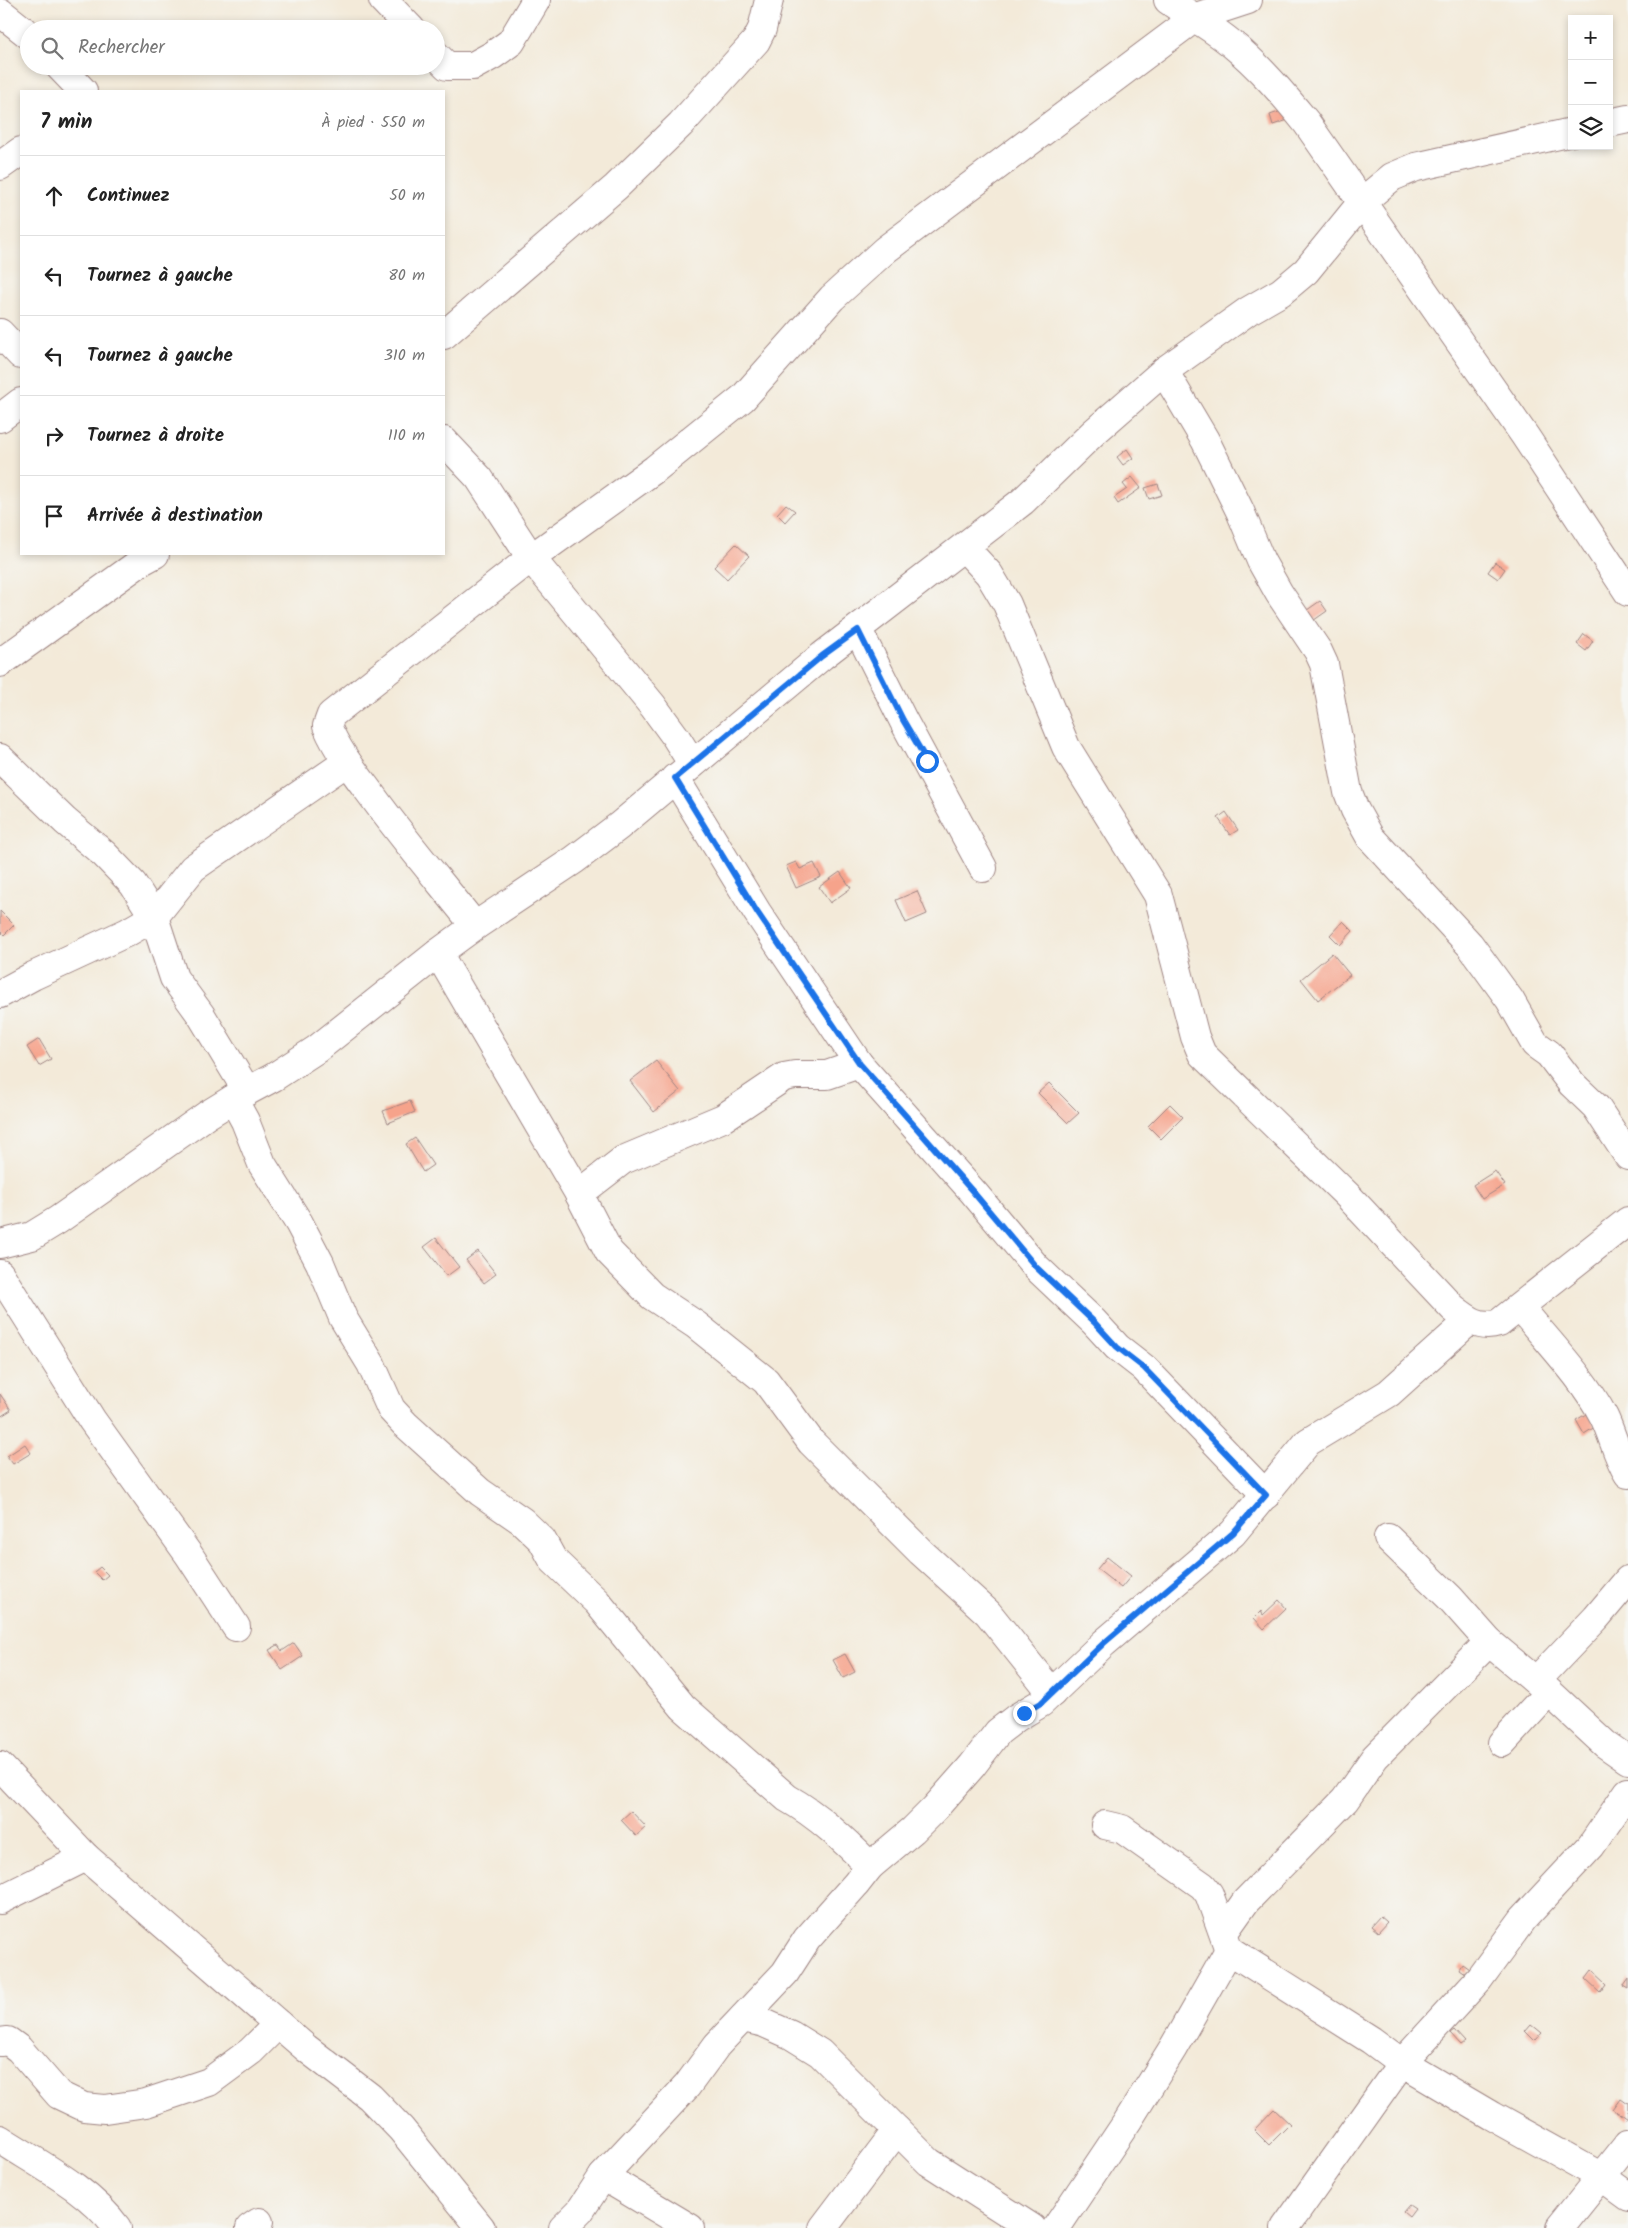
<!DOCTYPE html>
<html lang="fr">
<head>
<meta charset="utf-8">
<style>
  :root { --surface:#fff; --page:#f6f6f6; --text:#222; --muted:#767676; --line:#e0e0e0 }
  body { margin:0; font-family:Kalam,sans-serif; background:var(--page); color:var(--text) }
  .controls { position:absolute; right:15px; top:15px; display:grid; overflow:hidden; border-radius:0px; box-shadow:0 2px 8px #0003 }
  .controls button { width:45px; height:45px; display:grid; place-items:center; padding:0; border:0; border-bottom:1px solid var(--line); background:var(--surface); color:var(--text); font:25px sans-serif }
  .stop { position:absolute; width:15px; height:15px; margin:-11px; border:4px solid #1a73e8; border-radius:50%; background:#fff }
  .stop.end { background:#1a73e8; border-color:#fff; box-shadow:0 1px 5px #0008 }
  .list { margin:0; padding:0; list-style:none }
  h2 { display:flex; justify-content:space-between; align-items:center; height:65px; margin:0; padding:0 20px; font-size:21px }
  h2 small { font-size:16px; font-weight:400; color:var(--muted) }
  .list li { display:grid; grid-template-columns:32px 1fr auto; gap:15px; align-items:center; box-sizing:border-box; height:80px; padding:0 20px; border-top:1px solid var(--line) }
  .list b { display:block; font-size:19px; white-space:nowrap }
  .list em { font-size:16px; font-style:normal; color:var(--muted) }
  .icon { flex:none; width:28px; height:28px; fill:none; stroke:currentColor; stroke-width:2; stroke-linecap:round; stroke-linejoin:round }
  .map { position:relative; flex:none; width:1628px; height:2228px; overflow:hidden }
  .search { position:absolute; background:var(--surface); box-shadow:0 2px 8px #0003; left:20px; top:20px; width:425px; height:55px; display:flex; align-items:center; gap:12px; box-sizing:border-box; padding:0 18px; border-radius:28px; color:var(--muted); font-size:19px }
  .panel { position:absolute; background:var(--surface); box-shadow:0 2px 8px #0003; left:20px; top:90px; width:425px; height:465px; border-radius:0px }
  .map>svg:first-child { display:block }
  .building { fill:#f6a38b }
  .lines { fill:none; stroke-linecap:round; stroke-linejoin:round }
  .minor-casing { stroke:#9e8482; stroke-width:30 }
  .minor { stroke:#fff; stroke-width:28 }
  .route { stroke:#1a73e8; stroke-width:6 }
</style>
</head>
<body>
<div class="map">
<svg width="1628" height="2228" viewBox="0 0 1628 2228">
  <rect width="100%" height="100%" fill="#f6f6f2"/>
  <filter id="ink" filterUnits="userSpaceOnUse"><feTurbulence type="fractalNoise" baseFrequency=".02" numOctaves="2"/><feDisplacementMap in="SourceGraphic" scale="10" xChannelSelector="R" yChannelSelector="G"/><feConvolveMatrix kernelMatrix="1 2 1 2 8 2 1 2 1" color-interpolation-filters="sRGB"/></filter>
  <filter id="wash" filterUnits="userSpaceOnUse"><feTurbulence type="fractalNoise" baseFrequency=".0096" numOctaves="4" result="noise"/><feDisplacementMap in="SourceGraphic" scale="20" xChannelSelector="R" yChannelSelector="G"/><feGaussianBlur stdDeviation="1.12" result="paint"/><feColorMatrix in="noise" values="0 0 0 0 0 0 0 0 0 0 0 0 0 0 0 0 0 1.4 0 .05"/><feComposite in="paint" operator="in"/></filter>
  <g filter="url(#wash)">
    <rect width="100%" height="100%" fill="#f3ead9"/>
    <g id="blocks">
      <g class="building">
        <path d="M1287,109L1291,119L1273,125L1270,115Z"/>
        <path d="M1127,449L1133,458L1123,465L1117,457Z"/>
        <path d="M1132,477L1141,488L1118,504L1114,498L1127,489L1123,484Z"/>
        <path d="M1158,484L1162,495L1149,499L1145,488Z"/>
        <path d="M786,504L795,511L785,522L777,514Z"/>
        <path d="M736,544L749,556L727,579L714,567Z"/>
        <path d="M1495,562L1505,569L1498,579L1488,572Z"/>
        <path d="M1320,601L1327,611L1307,625L1300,615Z"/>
        <path d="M1584,634L1593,641L1586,651L1577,644Z"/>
        <path d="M1226,812L1238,830L1230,835L1218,818Z"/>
        <path d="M796,862L800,869L814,863L821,877L796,888L786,866Z"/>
        <path d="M840,872L851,888L830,903L819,887Z"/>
        <path d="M917,891L927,914L906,923L896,900Z"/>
        <path d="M0,911L14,925L4,935L0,931Z"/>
        <path d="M1343,921L1353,931L1340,945L1330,935Z"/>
        <path d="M1332,953L1350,975L1318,1000L1301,979Z"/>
        <path d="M39,1039L51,1059L39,1066L27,1047Z"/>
        <path d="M656,1061L680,1091L654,1112L630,1081Z"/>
        <path d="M1049,1083L1079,1113L1068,1123L1038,1093Z"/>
        <path d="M410,1101L415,1112L388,1123L383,1111Z"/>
        <path d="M1170,1104L1183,1117L1161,1139L1148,1126Z"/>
        <path d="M415,1138L433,1165L423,1172L406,1144Z"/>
        <path d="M1495,1171L1505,1185L1482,1199L1473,1185Z"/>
        <path d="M436,1238L459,1267L447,1276L424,1247Z"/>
        <path d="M478,1251L496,1274L484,1283L466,1260Z"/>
        <path d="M0,1394L11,1410L0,1417Z"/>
        <path d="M1588,1413L1595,1427L1584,1434L1576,1420Z"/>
        <path d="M25,1444L31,1453L13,1464L7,1456Z"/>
        <path d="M1107,1557L1131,1576L1121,1588L1097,1569Z"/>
        <path d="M100,1567L108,1575L102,1580L94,1572Z"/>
        <path d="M1279,1600L1286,1608L1264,1629L1254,1618L1261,1611L1263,1615Z"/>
        <path d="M294,1643L303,1656L282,1670L269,1650L278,1645L282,1651Z"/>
        <path d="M845,1654L855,1672L843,1678L833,1660Z"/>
        <path d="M631,1811L646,1827L636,1836L621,1820Z"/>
        <path d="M1380,1916L1387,1922L1378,1932L1371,1926Z"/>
        <path d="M1462,1964L1469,1969L1466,1974L1459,1969Z"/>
        <path d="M1592,1971L1606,1984L1600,1992L1586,1979Z"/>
        <path d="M1628,1979V1989L1623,1986Z"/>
        <path d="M1531,2024L1542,2033L1535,2041L1525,2031Z"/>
        <path d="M1454,2030L1465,2042L1461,2045L1450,2033Z"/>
        <path d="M1621,2098L1628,2103V2120L1613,2109Z"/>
        <path d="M1274,2109L1290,2124L1269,2145L1254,2130Z"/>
        <path d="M1409,2205L1415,2209L1409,2217L1403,2212Z"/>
      </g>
    </g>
  </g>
  <g filter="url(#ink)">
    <use href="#blocks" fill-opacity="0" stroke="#9e8482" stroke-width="1"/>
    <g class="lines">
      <g class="minor-casing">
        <g id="minor">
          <path d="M383,0L411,29"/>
          <path d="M1168,0C1189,15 1212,27 1232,44C1260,67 1283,94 1306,122L1525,436L1628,592"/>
          <path d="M0,12L29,35"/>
          <path d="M436,55L447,66H473L493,55L511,42L536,0"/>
          <path d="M59,66L83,91"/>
          <path d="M1609,123L1628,119"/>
          <path d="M0,166L21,151"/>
          <path d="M0,333L21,355"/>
          <path d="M444,335L616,187L681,124L756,41L762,29L769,0"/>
          <path d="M1164,371L1205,440L1240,511L1261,561L1279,593L1318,651L1324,664L1348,792L1355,810L1370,837L1470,945L1510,1000L1535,1044L1549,1054L1572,1084L1596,1107L1628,1156"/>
          <path d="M0,418L21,402"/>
          <path d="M444,441L479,478L531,558L653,706L675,736L692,763"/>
          <path d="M964,547L989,574L1007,604L1066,747L1158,895L1195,1037L1202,1054L1348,1196L1453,1308C1468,1320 1480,1329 1499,1323L1628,1221"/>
          <path d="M858,630L903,720L983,868"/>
          <path d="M0,663L142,561L155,554"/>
          <path d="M0,758L65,821L104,854L133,884L154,917L174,978L201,1015L247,1091"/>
          <path d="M675,778L757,912L859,1064L974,1193L1036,1267L1094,1322L1117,1347L1144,1368L1266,1495"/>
          <path d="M475,926C441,883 405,841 373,797C356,774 338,752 327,726L331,715L531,558L655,469L743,398L832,298L885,250L1196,17L1248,0"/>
          <path d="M438,953L579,1194L609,1252L652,1296L696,1325L766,1381L811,1442L921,1552L988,1613L1052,1693"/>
          <path d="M0,994L33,976L128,932L154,917L193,868L347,762"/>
          <path d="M233,1099L245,1121L262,1164L299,1223L320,1263L343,1318L371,1364L391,1409L405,1424L480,1492L522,1521L542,1540L553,1560L597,1602L683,1707L787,1798C819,1816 844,1840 870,1866L856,1884L807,1939L785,1973L717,2045L687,2086L603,2176L580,2211L563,2228"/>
          <path d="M579,1194L623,1160L723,1118L784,1077L795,1075H827L859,1064"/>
          <path d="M0,1244L32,1236L58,1220L207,1115L233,1099L274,1077L317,1049L438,953L475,926L574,860L619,826L822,656L1023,501L1093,433L1164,371L1248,311L1281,292L1306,271L1363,201L1392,177L1416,167L1572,132"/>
          <path d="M0,1274L92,1420L189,1555L236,1627"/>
          <path d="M1520,1307C1548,1342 1583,1377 1604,1417C1613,1436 1617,1456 1628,1474"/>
          <path d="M1388,1538L1450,1598L1489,1642L1549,1692L1605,1744L1628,1760"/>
          <path d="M1536,1681L1596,1618L1628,1580"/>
          <path d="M1502,1743L1549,1692"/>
          <path d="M0,1766L86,1857L306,2048L370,2097L401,2129L481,2228"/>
          <path d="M1105,1825L1122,1829L1203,1886L1209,1894L1229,1950L1371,2040L1402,2063L1492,2116L1602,2177L1628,2196"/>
          <path d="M870,1866L913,1830L935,1808L972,1766L998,1732L1016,1718L1041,1703L1104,1643L1233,1533L1308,1442L1389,1393L1469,1321"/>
          <path d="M0,1900L86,1857"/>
          <path d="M1224,1932L1246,1901L1345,1800L1375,1757L1489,1642"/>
          <path d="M743,2018L764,2023L791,2035L820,2053L929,2162L1032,2228"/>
          <path d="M0,2042L8,2041L19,2049L59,2095L84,2107L105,2109L146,2103L209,2082L251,2051L278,2024"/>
          <path d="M0,2139C40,2165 89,2189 117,2228"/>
          <path d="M603,2176L690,2228"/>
          <path d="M250,2228L259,2222"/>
          <path d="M823,2228L897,2130"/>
          <path d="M1056,2228L1127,2122L1173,2048L1229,1950"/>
          <path d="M1285,2228L1402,2063L1479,1979L1523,1919L1591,1846L1628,1792"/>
          <path d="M1560,2228L1628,2143"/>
        </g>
      </g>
      <use href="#minor" class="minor"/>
    </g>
  </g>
  <g class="lines" filter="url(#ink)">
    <path class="route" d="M927,761L903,720L858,630L822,656L675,778L757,912L860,1064L974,1193L1036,1267L1094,1322L1117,1347L1144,1368L1266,1495L1233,1533L1104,1643L1041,1703L1024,1713"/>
  </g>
</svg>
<div class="controls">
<button>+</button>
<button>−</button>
<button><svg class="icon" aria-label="layers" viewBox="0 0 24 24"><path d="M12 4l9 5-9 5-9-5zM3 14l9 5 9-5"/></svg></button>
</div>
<div class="stop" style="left:927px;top:761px"></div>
<div class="stop end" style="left:1024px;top:1713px"></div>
<div class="search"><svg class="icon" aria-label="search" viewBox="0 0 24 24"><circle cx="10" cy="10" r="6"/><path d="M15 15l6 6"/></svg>Rechercher</div>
<section class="panel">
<h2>7 min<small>À pied · 550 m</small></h2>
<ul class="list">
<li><svg class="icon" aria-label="ahead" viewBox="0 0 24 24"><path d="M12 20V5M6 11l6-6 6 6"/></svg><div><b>Continuez</b></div><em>50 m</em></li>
<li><svg class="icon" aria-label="left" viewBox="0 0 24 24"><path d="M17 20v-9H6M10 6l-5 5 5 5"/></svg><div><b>Tournez à gauche</b></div><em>80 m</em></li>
<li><svg class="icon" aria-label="left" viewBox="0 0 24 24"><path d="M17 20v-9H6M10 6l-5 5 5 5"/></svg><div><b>Tournez à gauche</b></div><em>310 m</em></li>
<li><svg class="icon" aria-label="right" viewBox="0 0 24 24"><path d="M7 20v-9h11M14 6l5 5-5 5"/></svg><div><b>Tournez à droite</b></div><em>110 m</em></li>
<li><svg class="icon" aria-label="arrive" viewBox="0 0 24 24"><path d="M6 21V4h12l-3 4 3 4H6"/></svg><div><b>Arrivée à destination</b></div></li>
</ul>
</section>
</div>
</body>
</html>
